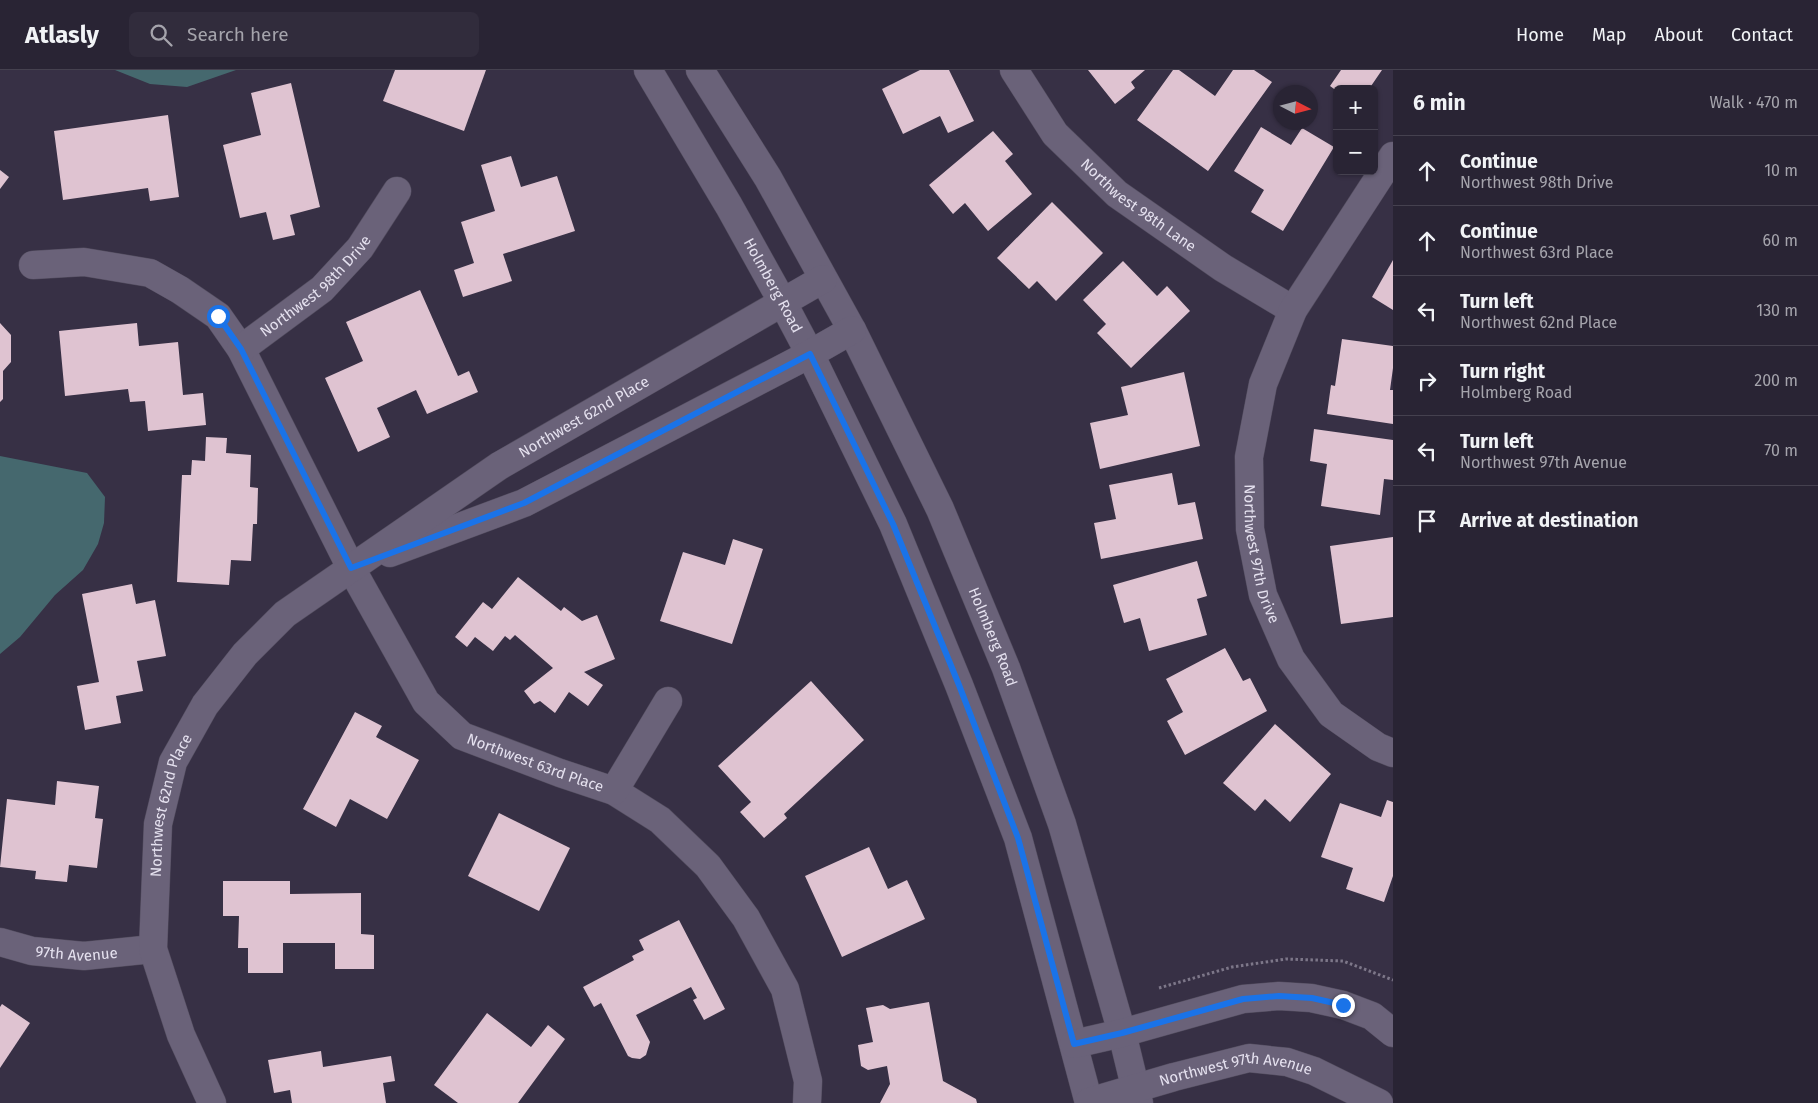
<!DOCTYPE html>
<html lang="en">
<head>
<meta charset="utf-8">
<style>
  :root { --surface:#292434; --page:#312c3c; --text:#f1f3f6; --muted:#a5a4ac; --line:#45414f }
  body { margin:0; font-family:"Fira Sans",sans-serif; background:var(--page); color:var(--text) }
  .controls { position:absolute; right:15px; top:15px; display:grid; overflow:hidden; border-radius:8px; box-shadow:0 1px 4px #0004 }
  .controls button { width:45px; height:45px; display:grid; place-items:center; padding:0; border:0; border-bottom:1px solid var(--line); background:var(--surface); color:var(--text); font:25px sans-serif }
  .compass { position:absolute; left:1273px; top:15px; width:45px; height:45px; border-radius:50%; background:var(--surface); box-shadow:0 1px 4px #0004; rotate:96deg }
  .stop { position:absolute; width:15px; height:15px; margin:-11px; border:4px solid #1a73e8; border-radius:50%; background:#fff }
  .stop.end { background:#1a73e8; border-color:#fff; box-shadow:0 1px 5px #0008 }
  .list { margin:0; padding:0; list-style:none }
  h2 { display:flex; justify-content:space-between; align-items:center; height:65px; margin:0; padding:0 20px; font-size:21px }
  h2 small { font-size:16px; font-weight:400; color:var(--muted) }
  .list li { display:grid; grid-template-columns:32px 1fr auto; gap:15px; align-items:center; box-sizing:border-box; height:70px; padding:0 20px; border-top:1px solid var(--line) }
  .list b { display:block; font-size:19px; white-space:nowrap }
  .list p { margin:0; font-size:16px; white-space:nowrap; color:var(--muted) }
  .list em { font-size:16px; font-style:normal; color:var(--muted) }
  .icon { flex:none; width:28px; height:28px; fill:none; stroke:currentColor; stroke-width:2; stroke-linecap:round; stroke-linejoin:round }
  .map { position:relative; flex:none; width:1393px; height:1033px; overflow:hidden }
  header { display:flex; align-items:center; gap:30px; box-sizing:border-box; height:70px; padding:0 25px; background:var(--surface); border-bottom:1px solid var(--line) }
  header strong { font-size:24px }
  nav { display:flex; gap:28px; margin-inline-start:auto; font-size:18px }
  .search { width:350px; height:45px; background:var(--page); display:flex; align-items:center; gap:12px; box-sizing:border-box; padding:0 18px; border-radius:8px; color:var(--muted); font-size:19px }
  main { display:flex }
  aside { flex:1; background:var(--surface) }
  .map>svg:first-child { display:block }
  .water { fill:#45686e }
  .building { fill:#dfc3d1 }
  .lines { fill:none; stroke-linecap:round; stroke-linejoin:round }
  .minor-casing { stroke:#524c5e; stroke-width:29 }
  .path { stroke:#7d7789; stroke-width:3; stroke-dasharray:2.5 2.5; stroke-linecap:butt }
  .minor { stroke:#6a6279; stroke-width:28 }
  .route { stroke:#1a73e8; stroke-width:6 }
  .labels { text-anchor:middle; stroke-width:5; stroke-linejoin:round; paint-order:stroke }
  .street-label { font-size:15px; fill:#e5e1ef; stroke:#2d263a }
</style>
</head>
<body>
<header>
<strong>Atlasly</strong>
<div class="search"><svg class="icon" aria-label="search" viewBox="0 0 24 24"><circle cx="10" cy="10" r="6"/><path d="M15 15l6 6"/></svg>Search here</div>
<nav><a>Home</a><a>Map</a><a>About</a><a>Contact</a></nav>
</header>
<main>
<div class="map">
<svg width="1393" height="1033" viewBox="0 0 1393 1033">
  <rect width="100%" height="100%" fill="#373045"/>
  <g class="water">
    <path d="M115,0H236L187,17L150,14Z"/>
    <path d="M0,386L87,403L105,427L104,453L98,474L83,500L55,525L20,567L0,584Z"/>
  </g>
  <g class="building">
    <path d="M395,0H486L464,61L383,31Z"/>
    <path d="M920,0H949L974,51L948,63L940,46L903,64L882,19Z"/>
    <path d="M1088,0H1145L1131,12L1135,18L1115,34Z"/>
    <path d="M1173,0H1179L1215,26L1233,0H1254L1272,12L1208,101L1137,50Z"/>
    <path d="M1341,0H1382L1369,19H1337V21L1330,16Z"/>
    <path d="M291,13L320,137L290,145L295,165L273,170L266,142L240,148L223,75L261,65L251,23Z"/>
    <path d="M168,45L179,127L150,131L148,118L63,130L54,61Z"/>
    <path d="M1261,57L1291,75L1302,58L1334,77L1283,161L1251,142L1264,120L1234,101Z"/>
    <path d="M993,61L1013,84L1005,91L1032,124L988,161L965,133L953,144L929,115Z"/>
    <path d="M511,86L521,117L557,106L575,161L503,184L512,211L463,227L454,200L474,193L461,152L495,141L481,95Z"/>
    <path d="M0,100L9,107L0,119Z"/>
    <path d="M1052,132L1103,183L1056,231L1037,211L1029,219L997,188Z"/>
    <path d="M1393,190V240L1372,227Z"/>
    <path d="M1123,191L1157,226L1167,216L1190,241L1131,298L1097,263L1106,254L1083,230Z"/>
    <path d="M420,220L458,306L469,301L478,322L427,344L416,320L377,338L390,367L358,382L325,308L363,291L346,252Z"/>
    <path d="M0,253L11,265V292L3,301V329L0,332Z"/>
    <path d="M137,253L139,276L178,272L183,325L203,323L206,355L148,361L145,331L130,332L128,319L65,326L59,261Z"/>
    <path d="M1342,269L1393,276V298L1390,320H1393V354L1327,344L1331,315L1335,316Z"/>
    <path d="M1184,302L1200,376L1100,399L1090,353L1128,345L1121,317Z"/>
    <path d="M1314,359L1393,370V410L1384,409L1380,445L1321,436L1327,394L1310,391Z"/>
    <path d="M206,367L227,368L226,383L251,385L250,417L258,418L257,454H253L251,491L231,490L229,515L177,512L182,405H191L192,390L205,391Z"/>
    <path d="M1172,403L1178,435L1195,432L1203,469L1101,489L1094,453L1116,449L1109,415Z"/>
    <path d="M1393,467V547L1341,554L1330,476Z"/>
    <path d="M733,469L763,479L732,574L660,551L683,482L725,495Z"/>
    <path d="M1197,491L1207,526L1197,529L1207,565L1149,581L1140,548L1124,553L1113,515Z"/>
    <path d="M518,507L561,541L564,537L582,551L597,545L615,589L584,602L603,615L588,636L569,622L555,643L540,631L534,634L524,621L553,598L515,565L510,570L505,566L493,581L475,567L467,577L455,567L483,532L492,539Z"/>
    <path d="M132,514L136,534L155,530L166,586L137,591L143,621L116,626L121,653L85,660L77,616L99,612L82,524Z"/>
    <path d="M1225,578L1243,611L1250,608L1267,641L1185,685L1167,651L1183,642L1166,609Z"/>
    <path d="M811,611L864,670L784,744L787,748L764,768L740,742L751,732L718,696Z"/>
    <path d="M355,642L382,656L376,667L419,690L387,749L350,729L336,757L303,739Z"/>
    <path d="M1275,654L1331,704L1290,752L1265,729L1255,741L1223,713Z"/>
    <path d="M57,711L99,716L95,748L103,749L97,798L69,795L67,812L35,809L36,801L0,797L7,729L55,735Z"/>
    <path d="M1387,730L1393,732V806L1384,832L1346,819L1353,798L1321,787L1340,733L1381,747Z"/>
    <path d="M499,743L570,778L539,841L468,806Z"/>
    <path d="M869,777L888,819L907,810L925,849L842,887L805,806Z"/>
    <path d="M223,811H290V824L361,823V864L374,865V899H335V873H283V903H248V878H238L239,846H223Z"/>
    <path d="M679,850L725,939L704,950L693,930L697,928L691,917L636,945L650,972L646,985L640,989L632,988L628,986L601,933L594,937L583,917L634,890L632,886L644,880L639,870Z"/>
    <path d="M929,932L943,1011L976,1029L977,1033H880L890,1014L887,996L868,1000L861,996L858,975L873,972L866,938L883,935L890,939Z"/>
    <path d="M2,934L30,953L0,998V937Z"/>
    <path d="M487,943L531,977L548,955L565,969L518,1033H458L434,1015Z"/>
    <path d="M321,981L323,997L391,986L395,1011L383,1013L386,1033H292L290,1020L274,1023L268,990Z"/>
  </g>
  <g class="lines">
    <g class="minor-casing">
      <g id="minor">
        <path id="s1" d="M648,0L729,136L783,233L810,284L893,454L959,615L1018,768L1089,1033"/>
        <path id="s2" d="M700,0L768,108L852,260L940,439L1006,598L1062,754L1122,963L1139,1033"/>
        <path id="s3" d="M1014,0L1055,64L1117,124L1223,198L1293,240"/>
        <path id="s4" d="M1393,86L1293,240L1263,314L1249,387L1250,459L1263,525L1291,589L1331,644L1378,677L1393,683"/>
        <path id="s5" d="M33,195L84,192L150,203L180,220L218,246L241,279L351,498L426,632L462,666L560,703L614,721L660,750L708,796L746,848L785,919L808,1011L807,1033"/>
        <path id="s6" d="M241,279L322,219L360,178L397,121"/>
        <path d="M390,483L524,433L810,284L852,260"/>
        <path d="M614,721L668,631"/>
        <path id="s7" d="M0,872L32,881L84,886L153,879"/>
        <path d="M1074,974L1122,963L1243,929L1279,926L1311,928L1343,935L1372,946L1393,963"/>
        <path id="s8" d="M1089,1032L1174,1007L1249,988L1287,992L1314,1001L1379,1033"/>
        <path id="s9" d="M212,1033L181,965L153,879L158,754L173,692L205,635L245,584L285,544L499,396L823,209"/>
      </g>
    </g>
    <path class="path" d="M1159,918L1232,897L1286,889L1343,891L1393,910"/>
    <use href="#minor" class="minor"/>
  </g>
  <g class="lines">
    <path class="route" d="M218,246L241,279L351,498L524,433L810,284L893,454L959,615L1018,768L1074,974L1122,963L1243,929L1279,926L1312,928L1343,935"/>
  </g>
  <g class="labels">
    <g class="street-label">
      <text dy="5" stroke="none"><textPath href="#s3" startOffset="186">Northwest 98th Lane</textPath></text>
      <text dy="5" stroke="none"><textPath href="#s6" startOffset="98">Northwest 98th Drive</textPath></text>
      <text dy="5" stroke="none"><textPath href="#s1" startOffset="249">Holmberg Road</textPath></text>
      <text dy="5" stroke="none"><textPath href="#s9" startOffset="899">Northwest 62nd Place</textPath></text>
      <text dy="5" stroke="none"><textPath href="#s4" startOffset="436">Northwest 97th Drive</textPath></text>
      <text dy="5" stroke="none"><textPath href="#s2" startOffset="639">Holmberg Road</textPath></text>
      <text dy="5" stroke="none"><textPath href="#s5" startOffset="765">Northwest 63rd Place</textPath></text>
      <text dy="5" stroke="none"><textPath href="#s9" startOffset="311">Northwest 62nd Place</textPath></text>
      <text dy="5" stroke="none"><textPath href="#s7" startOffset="78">97th Avenue</textPath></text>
      <text dy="5" stroke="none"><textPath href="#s8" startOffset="152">Northwest 97th Avenue</textPath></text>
    </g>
  </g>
</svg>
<div class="controls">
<button>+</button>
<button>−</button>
</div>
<svg class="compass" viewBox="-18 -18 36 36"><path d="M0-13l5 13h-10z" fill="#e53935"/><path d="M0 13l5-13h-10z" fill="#a5a4ac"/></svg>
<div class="stop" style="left:218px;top:246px"></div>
<div class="stop end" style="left:1343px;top:935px"></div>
</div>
<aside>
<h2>6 min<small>Walk · 470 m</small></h2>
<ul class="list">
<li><svg class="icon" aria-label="ahead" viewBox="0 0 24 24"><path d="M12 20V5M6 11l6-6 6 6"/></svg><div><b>Continue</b><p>Northwest 98th Drive</p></div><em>10 m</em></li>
<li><svg class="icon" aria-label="ahead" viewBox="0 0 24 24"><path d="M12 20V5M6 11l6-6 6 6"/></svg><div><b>Continue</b><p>Northwest 63rd Place</p></div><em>60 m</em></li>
<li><svg class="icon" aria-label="left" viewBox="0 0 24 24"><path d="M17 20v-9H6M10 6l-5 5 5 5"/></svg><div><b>Turn left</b><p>Northwest 62nd Place</p></div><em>130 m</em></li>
<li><svg class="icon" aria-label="right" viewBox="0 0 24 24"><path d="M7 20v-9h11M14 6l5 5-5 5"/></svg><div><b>Turn right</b><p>Holmberg Road</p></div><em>200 m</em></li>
<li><svg class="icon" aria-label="left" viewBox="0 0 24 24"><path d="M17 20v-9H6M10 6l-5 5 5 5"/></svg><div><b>Turn left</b><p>Northwest 97th Avenue</p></div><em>70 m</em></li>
<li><svg class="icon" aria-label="arrive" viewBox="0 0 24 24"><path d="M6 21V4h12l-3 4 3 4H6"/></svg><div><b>Arrive at destination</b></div></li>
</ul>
</aside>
</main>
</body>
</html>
